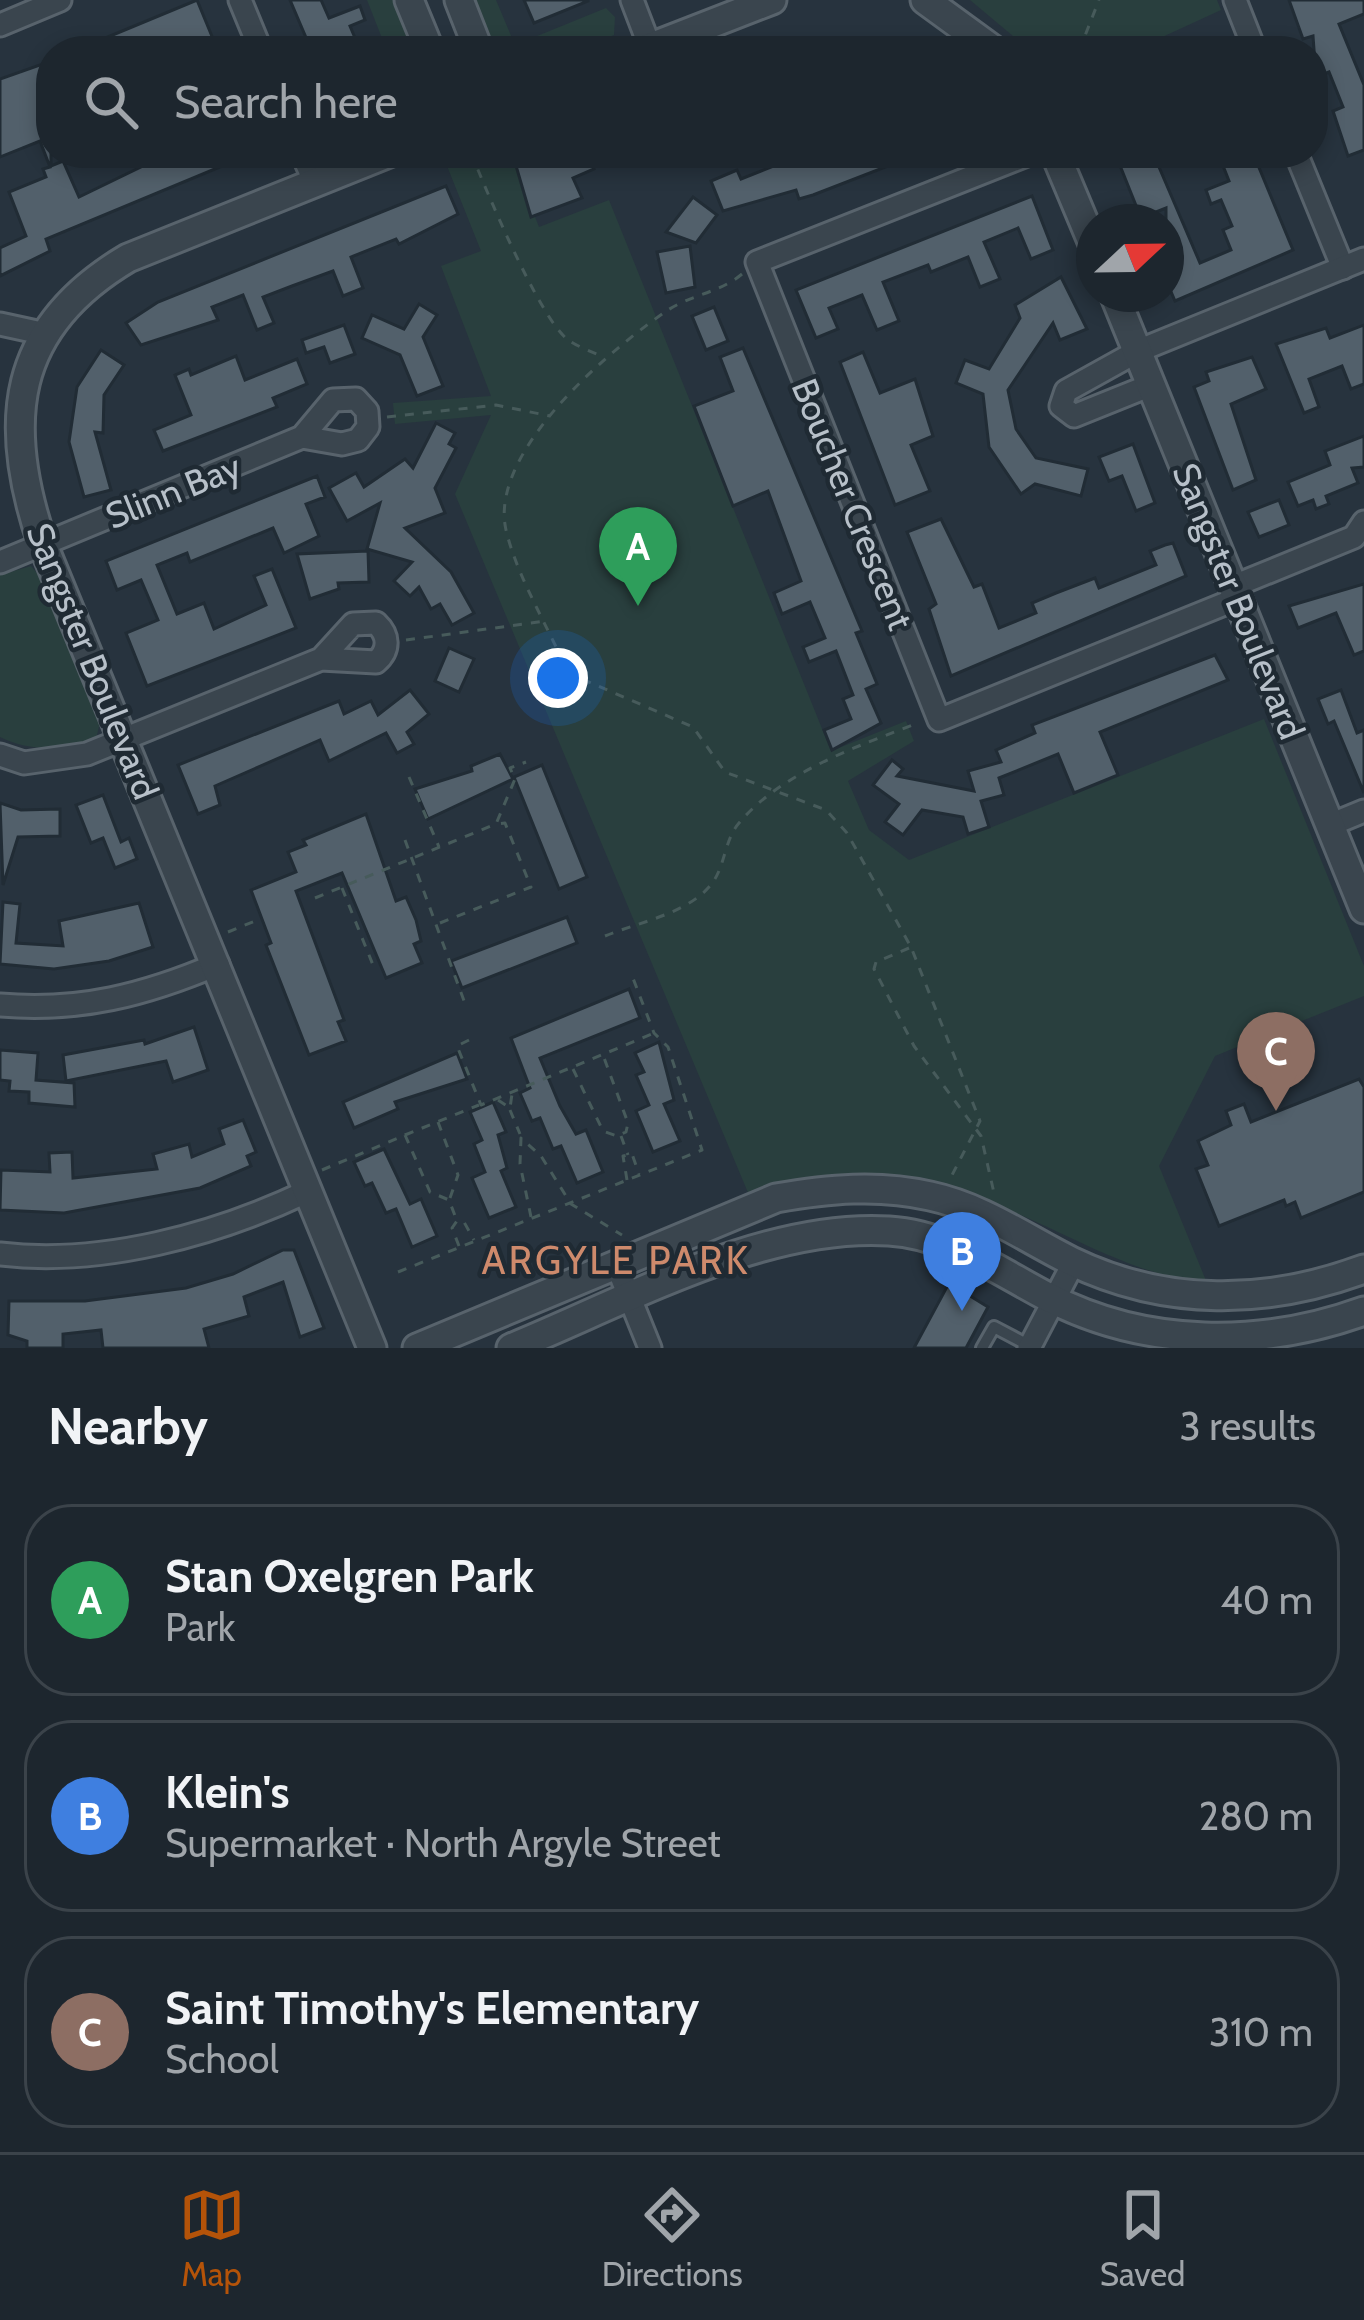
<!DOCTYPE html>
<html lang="en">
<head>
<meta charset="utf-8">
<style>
  :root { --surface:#1d262e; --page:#252e36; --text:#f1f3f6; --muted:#a0a5aa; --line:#3b434a; --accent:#b45309 }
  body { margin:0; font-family:Cabin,sans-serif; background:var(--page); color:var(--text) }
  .compass { position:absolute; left:1076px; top:204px; width:108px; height:108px; border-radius:50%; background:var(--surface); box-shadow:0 6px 18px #0003; rotate:68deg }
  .you { position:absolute; left:558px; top:678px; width:42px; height:42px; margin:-30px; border:9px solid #fff; border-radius:50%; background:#1a73e8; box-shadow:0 0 0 18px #1a73e833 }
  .badge { display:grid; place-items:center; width:78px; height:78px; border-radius:50%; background:var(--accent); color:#fff; font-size:39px; font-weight:700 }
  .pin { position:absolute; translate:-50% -99px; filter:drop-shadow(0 3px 6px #0008) }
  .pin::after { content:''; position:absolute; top:63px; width:42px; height:36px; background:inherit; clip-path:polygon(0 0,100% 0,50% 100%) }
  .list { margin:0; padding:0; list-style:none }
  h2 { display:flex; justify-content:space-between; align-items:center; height:156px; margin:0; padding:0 48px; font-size:51px }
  h2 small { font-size:39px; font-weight:400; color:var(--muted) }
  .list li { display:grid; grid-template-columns:78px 1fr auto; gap:36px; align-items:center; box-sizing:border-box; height:192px; margin:0 24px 24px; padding:0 24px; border:3px solid var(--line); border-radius:48px }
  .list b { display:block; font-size:45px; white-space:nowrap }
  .list p { margin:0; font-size:39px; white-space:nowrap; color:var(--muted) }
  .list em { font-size:39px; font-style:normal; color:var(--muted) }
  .icon { flex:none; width:66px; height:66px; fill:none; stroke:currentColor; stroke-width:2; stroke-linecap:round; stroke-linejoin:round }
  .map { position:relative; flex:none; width:1364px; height:1348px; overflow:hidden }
  .search { position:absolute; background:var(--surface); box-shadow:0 6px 18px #0003; left:36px; right:36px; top:36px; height:132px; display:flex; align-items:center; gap:30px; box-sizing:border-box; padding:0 42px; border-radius:48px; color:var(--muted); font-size:45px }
  .sheet { height:804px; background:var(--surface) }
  nav { display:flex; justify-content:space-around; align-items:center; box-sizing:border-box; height:168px; border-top:3px solid var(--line); background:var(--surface); font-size:33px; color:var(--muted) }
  nav a { display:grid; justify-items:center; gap:6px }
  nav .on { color:var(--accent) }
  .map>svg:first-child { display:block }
  .green { fill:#293f3e }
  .building { fill:#52606b; stroke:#212c35; stroke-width:3 }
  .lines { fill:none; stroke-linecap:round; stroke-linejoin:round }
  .service-casing { stroke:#58636c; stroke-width:16 }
  .minor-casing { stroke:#58636c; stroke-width:27 }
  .tertiary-casing { stroke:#58636c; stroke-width:33 }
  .path { stroke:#475b5b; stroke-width:3; stroke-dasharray:9 9; stroke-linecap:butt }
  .service { stroke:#3a454e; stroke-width:10 }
  .minor { stroke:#3a454e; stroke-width:21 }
  .tertiary { stroke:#3a454e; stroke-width:27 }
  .labels { text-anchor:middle; stroke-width:9; stroke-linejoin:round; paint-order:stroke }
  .street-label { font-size:36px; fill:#b7c0c9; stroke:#1f2a33 }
  .neighbourhood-label { font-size:39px; letter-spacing:3px; fill:#ce8a6c; stroke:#1f2a33 }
</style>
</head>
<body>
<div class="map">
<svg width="1364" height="1348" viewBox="0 0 1364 1348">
  <rect width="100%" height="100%" fill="#27333e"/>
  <g class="green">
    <path d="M367,0H398L418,51H387Z"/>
    <path d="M475,0H496L515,45L606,8L615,17L614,35L574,51H496Z"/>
    <path d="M970,0H1217L1221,10L1132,51H1031Z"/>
    <path d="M452,153H510L539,227L609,200L831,751L906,721L914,741L848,781L869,830L909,860L1264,719L1364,966V996L1215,1056L1159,1166L1207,1283C1153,1277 1109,1256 1060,1233C941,1177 878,1160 749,1195L455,494L491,415L395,424L393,403L491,396L441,266L481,251L443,156Z"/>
    <path d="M31,566L43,580L101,718L96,739C64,751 31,752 0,737V575Z"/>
  </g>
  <g class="building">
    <path d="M197,0L218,51H194L192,45L161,51L158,44L141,51H74Z"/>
    <path d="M290,0H321L329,18L360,6L365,20L350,26L358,45L343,51H281L307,40Z"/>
    <path d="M524,0H588V1L534,23Z"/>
    <path d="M1289,0H1364V14L1339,24L1364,85V150L1348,156L1333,111L1343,107L1329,72L1316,77L1313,36L1303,39Z"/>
    <path d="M51,61V166L63,161L79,197L151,162L147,153L251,154L46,239L50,251L0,276V248L26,236L9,192L46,177L43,169L50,167L40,141L0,157V79Z"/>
    <path d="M529,153H588L594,169L573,178L582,198L531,217L514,159Z"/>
    <path d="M781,153H919V154L813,195L799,199L796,190L723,211L711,181L737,170L741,179L784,162Z"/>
    <path d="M1115,153H1153L1200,263L1231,250L1223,230L1232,226L1221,200L1211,204L1206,190L1229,181L1218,153H1253L1293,250L1175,301L1166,280V208L1141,218Z"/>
    <path d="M446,186L458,214L399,244L396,239L351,257L363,288L343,296L333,271L292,286L263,297L274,323L257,330L243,295L212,307L218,320L141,345L126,323L158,302Z"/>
    <path d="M1032,196L1053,250L1031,259L1018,228L984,242L1000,279L980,287L968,257L931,272L928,265L883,282L899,321L877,330L862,295L829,308L838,329L816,338L796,290Z"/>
    <path d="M693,197L717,215L696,243L666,232Z"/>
    <path d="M690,246L695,287L666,293L657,252Z"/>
    <path d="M1061,277L1087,329L1060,340L1053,323L1008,390L1016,429L1036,458L1088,469L1081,496L1035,484L1021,494L989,447L983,394L956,383L965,360L989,369L1020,318L1015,305Z"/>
    <path d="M419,304L437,315L423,337L443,386L417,396L400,355L362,338L372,315L404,329Z"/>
    <path d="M714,307L728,341L706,350L692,316Z"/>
    <path d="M344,325L355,354L330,363L324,347L306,353L302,340Z"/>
    <path d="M1364,325V384L1351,389L1342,366L1309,379L1319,407L1304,413L1276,344L1326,328L1330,338Z"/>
    <path d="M743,348L862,631L856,633L877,684L866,689L881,723L832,750L824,730L851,719L843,699L853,695L836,651L809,662L803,647L825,638L810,602L782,614L774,593L801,581L768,491L733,506L694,406L733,391L720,357Z"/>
    <path d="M101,350L124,365L104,395L103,433L95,432L111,490L84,497L69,442L77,387Z"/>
    <path d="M863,352L880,393L915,379L933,436L911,445L930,491L895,505L840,362Z"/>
    <path d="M236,356L245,380L297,359L307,384L273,398L277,407L163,451L154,430L191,415L175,375L189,369L191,375Z"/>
    <path d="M1252,357L1266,389L1231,404L1256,480L1233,490L1194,387L1209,381L1206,372Z"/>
    <path d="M436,423L455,433L449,444L456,448L435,488L445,513L405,528L451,572L474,613L452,625L440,604L431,609L419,587L410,596L394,581L412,562L367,549L380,503L347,521L329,488L356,473L364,487L405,459L413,468Z"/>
    <path d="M1364,436V467L1352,468L1358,483L1326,496L1329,504L1316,509L1313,500L1298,506L1288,482L1330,465L1325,451Z"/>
    <path d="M1133,444L1155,503L1136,511L1122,476L1109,481L1099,457Z"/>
    <path d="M317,476L325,497L306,504L319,536L284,553L273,528L190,562L187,553L157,565L177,614L204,603L214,629L266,605L254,576L272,569L296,628L147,686L126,633L158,620L141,580L117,590L106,561Z"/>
    <path d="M1279,500L1289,525L1259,537L1248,512Z"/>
    <path d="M941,519L974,587L982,584L999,628L1036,613L1032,603L1056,593L1095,578L1099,588L1156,565L1150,551L1165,545L1173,543L1186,576L951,676L929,609L936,604L907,532Z"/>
    <path d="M368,551L369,582L338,583L339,589L310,599L297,554Z"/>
    <path d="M1364,584V651L1354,655L1336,613L1298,628L1289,606Z"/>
    <path d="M449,648L474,659L459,692L435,681Z"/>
    <path d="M1215,655L1228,680L1100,732L1118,775L1074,793L1058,754L999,778L1004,795L981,801L989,827L968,834L963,817L922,810L903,835L885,822L899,804L873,785L892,760L903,769L897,776L974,791L968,771L1001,762L996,750L1035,733L1032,725Z"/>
    <path d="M410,690L429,714L407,732L414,744L397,753L386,733L329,761L320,740L215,786L220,805L198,814L178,765L339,701L344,714L371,701L378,715Z"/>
    <path d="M1341,690L1357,733L1364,730V793L1334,721L1328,724L1318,699Z"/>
    <path d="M500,754L513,779L428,819L415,789L472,771L471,766Z"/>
    <path d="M542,765L587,877L559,889L514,777Z"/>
    <path d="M103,795L121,842L129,838L137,859L115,868L103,838L91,843L76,805Z"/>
    <path d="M0,803L21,810L60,809V836L18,837L3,885Z"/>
    <path d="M366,814L396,901L406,897L416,920L421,941L414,944L422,963L386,978L342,873L296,891L344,1020L338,1022L346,1041L309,1055L266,945L271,943L251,890L296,872L288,852L306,845L303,840Z"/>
    <path d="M3,902L20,904L16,943L63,946L59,921L139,903L153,947L109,961L54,969L0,964Z"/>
    <path d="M567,917L577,943L462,988L451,961Z"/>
    <path d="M629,989L640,1018L540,1058L560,1106L576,1134L586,1130L603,1172L577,1183L561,1146L553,1149L540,1118L532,1121L520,1093L530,1088L511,1038Z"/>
    <path d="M194,1027L208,1070L173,1082L166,1061L66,1081L63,1055L144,1040L145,1044Z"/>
    <path d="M659,1042L674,1100L664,1104L680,1141L653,1152L636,1111L649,1105L636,1075L644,1072L635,1053Z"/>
    <path d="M0,1050L38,1053L36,1080L74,1083L75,1107L29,1103V1092L9,1091L10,1081L0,1080Z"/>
    <path d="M457,1053L467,1079L395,1102L398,1109L354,1128L343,1102Z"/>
    <path d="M1359,1079L1364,1087V1192L1301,1218L1295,1202L1286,1206L1284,1200L1219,1226L1196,1169L1208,1165L1198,1141L1231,1125L1226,1111L1244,1104L1251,1122Z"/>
    <path d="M493,1102L506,1132L498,1135L507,1168L501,1171L516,1207L489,1218L472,1178L485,1172L474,1144L482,1140L470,1112Z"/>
    <path d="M243,1120L256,1152L247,1156L251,1166L200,1188L64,1213L0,1210L1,1170L50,1172L49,1153L72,1152L73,1178L157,1169L153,1154L189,1144L192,1157L224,1144L219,1129Z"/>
    <path d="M384,1149L410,1204L421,1199L437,1236L412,1247L396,1209L386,1213L372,1183L365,1186L354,1162Z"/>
    <path d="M283,1250H294L324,1328L300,1337L283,1282L244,1297L249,1316L204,1329L209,1348H103L101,1330L63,1334V1348H27V1341L8,1335L9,1301H85L186,1288L233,1274Z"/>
    <path d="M949,1283L988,1307L966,1348H914Z"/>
  </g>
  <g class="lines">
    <g class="service-casing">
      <path id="service" d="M982,1348L994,1327L1030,1346"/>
    </g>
    <g class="minor-casing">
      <g id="minor">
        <path d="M240,0L261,51"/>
        <path d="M632,0L650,47"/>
        <path d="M1235,0L1255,51"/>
        <path d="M0,25L60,0"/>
        <path d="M302,153L315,183"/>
        <path d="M1032,153L757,262L939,720L1239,598"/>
        <path d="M1296,153L1343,268"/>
        <path d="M0,324L46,334"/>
        <path d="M1151,385L1074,416L1061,406L1066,391L1138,351L1364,259"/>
        <path d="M0,562L302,437L333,400L356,399L367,411L368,427L358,440L342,444L302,437"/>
        <path d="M1234,586L1354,537L1364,522"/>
        <path d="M0,755L24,763L87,754L321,659L353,624L376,623C389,635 390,650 376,662L321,659"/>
        <path d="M1330,825L1364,811"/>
        <path d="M0,1005C79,1012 145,995 218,964"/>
        <path d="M0,1254C102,1266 215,1235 306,1192"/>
        <path d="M617,1266L650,1348"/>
        <path d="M1029,1348L1074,1262"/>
      </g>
    </g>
    <g class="tertiary-casing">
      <g id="tertiary">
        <path d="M409,0L430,51"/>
        <path d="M459,0L479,51"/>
        <path d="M925,0L995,51"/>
        <path d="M641,51L772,0"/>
        <path d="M1055,153L1094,246"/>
        <path d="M1114,294L1364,909"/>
        <path d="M372,1348L43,545C1,423 10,328 128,258L389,153"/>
        <path d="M417,1348L776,1198C828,1189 878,1184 930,1196C982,1207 1025,1238 1071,1261C1166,1307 1267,1305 1364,1269"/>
        <path d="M511,1348C626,1301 764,1223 889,1231C947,1234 998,1271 1048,1297C1146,1348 1262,1348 1364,1311"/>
      </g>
    </g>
    <g class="path">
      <path d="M1079,51L1099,0"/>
      <path d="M471,153C487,192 538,315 567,339C576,346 590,351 601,356"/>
      <path d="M742,274C721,292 691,295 668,310C612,348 488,451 506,530C517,577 549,628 568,673L693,727L725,772L826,810L847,833L911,947L980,1121L950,1179"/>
      <path d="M387,417L496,405L550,416"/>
      <path d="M406,640L546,621"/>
      <path d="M409,777L439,847"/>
      <path d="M405,840L467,1009"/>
      <path d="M342,888L375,970"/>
      <path d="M315,898L496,824L515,779L510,768L526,762"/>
      <path d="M440,923L531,887L505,823L496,824"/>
      <path d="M228,932L260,919"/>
      <path d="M605,936C639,922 691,913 713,882C725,865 725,839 739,823C782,772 858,746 918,723"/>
      <path d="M909,948L876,962L874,969L914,1046L981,1136L994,1193"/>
      <path d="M469,1040L457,1046L481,1105L652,1034"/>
      <path d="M573,1069L603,1131L617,1136L626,1132L628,1123L603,1055"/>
      <path d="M498,1100L510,1108L512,1094"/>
      <path d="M510,1110L520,1134"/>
      <path d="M438,1122L458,1175L450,1198"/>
      <path d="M405,1135L479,1105"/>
      <path d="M621,1136L628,1155"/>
      <path d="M322,1170L405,1135L430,1192L449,1200L457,1221"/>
      <path d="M627,1180L623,1156L632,1154L639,1174"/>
      <path d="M531,1217L520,1164L521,1138L541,1156L571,1204L622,1235"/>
      <path d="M459,1246L452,1228L457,1221L464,1222L474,1240"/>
      <path d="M398,1272L702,1150L668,1047L654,1033L631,973"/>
    </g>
    <use href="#service" class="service"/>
    <use href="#minor" class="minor"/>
    <use href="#tertiary" class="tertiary"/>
  </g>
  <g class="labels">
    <g class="street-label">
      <text transform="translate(173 491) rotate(-22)" y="13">Slinn Bay</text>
      <text transform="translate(853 504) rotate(68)" y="13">Boucher Crescent</text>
      <text transform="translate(1239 601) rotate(68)" y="13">Sangster Boulevard</text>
      <text transform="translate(93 661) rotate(68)" y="13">Sangster Boulevard</text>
    </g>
    <g class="neighbourhood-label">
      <text x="616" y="1274">ARGYLE PARK</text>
    </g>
  </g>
</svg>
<svg class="compass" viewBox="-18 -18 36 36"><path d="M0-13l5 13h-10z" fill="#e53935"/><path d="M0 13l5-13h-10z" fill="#a0a5aa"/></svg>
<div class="you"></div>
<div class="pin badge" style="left:638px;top:606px;background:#2e9e5b">A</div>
<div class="pin badge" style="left:962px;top:1311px;background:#3f7fe0">B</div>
<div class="pin badge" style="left:1276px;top:1111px;background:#8d6e63">C</div>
<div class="search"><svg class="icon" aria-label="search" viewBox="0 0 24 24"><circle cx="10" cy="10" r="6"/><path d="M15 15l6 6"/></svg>Search here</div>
</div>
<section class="sheet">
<h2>Nearby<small>3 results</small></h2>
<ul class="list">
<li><span class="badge" style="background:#2e9e5b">A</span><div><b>Stan Oxelgren Park</b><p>Park</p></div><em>40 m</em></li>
<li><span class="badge" style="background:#3f7fe0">B</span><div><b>Klein's</b><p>Supermarket · North Argyle Street</p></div><em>280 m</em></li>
<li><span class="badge" style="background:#8d6e63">C</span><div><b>Saint Timothy's Elementary</b><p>School</p></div><em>310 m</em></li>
</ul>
</section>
<nav>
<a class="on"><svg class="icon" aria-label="map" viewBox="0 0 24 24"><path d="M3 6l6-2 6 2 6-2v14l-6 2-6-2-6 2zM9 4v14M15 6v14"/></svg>Map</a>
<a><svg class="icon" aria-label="directions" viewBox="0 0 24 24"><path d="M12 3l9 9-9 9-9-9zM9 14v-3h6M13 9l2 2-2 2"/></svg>Directions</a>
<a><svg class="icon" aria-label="saved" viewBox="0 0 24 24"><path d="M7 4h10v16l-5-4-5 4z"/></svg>Saved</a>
</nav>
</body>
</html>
